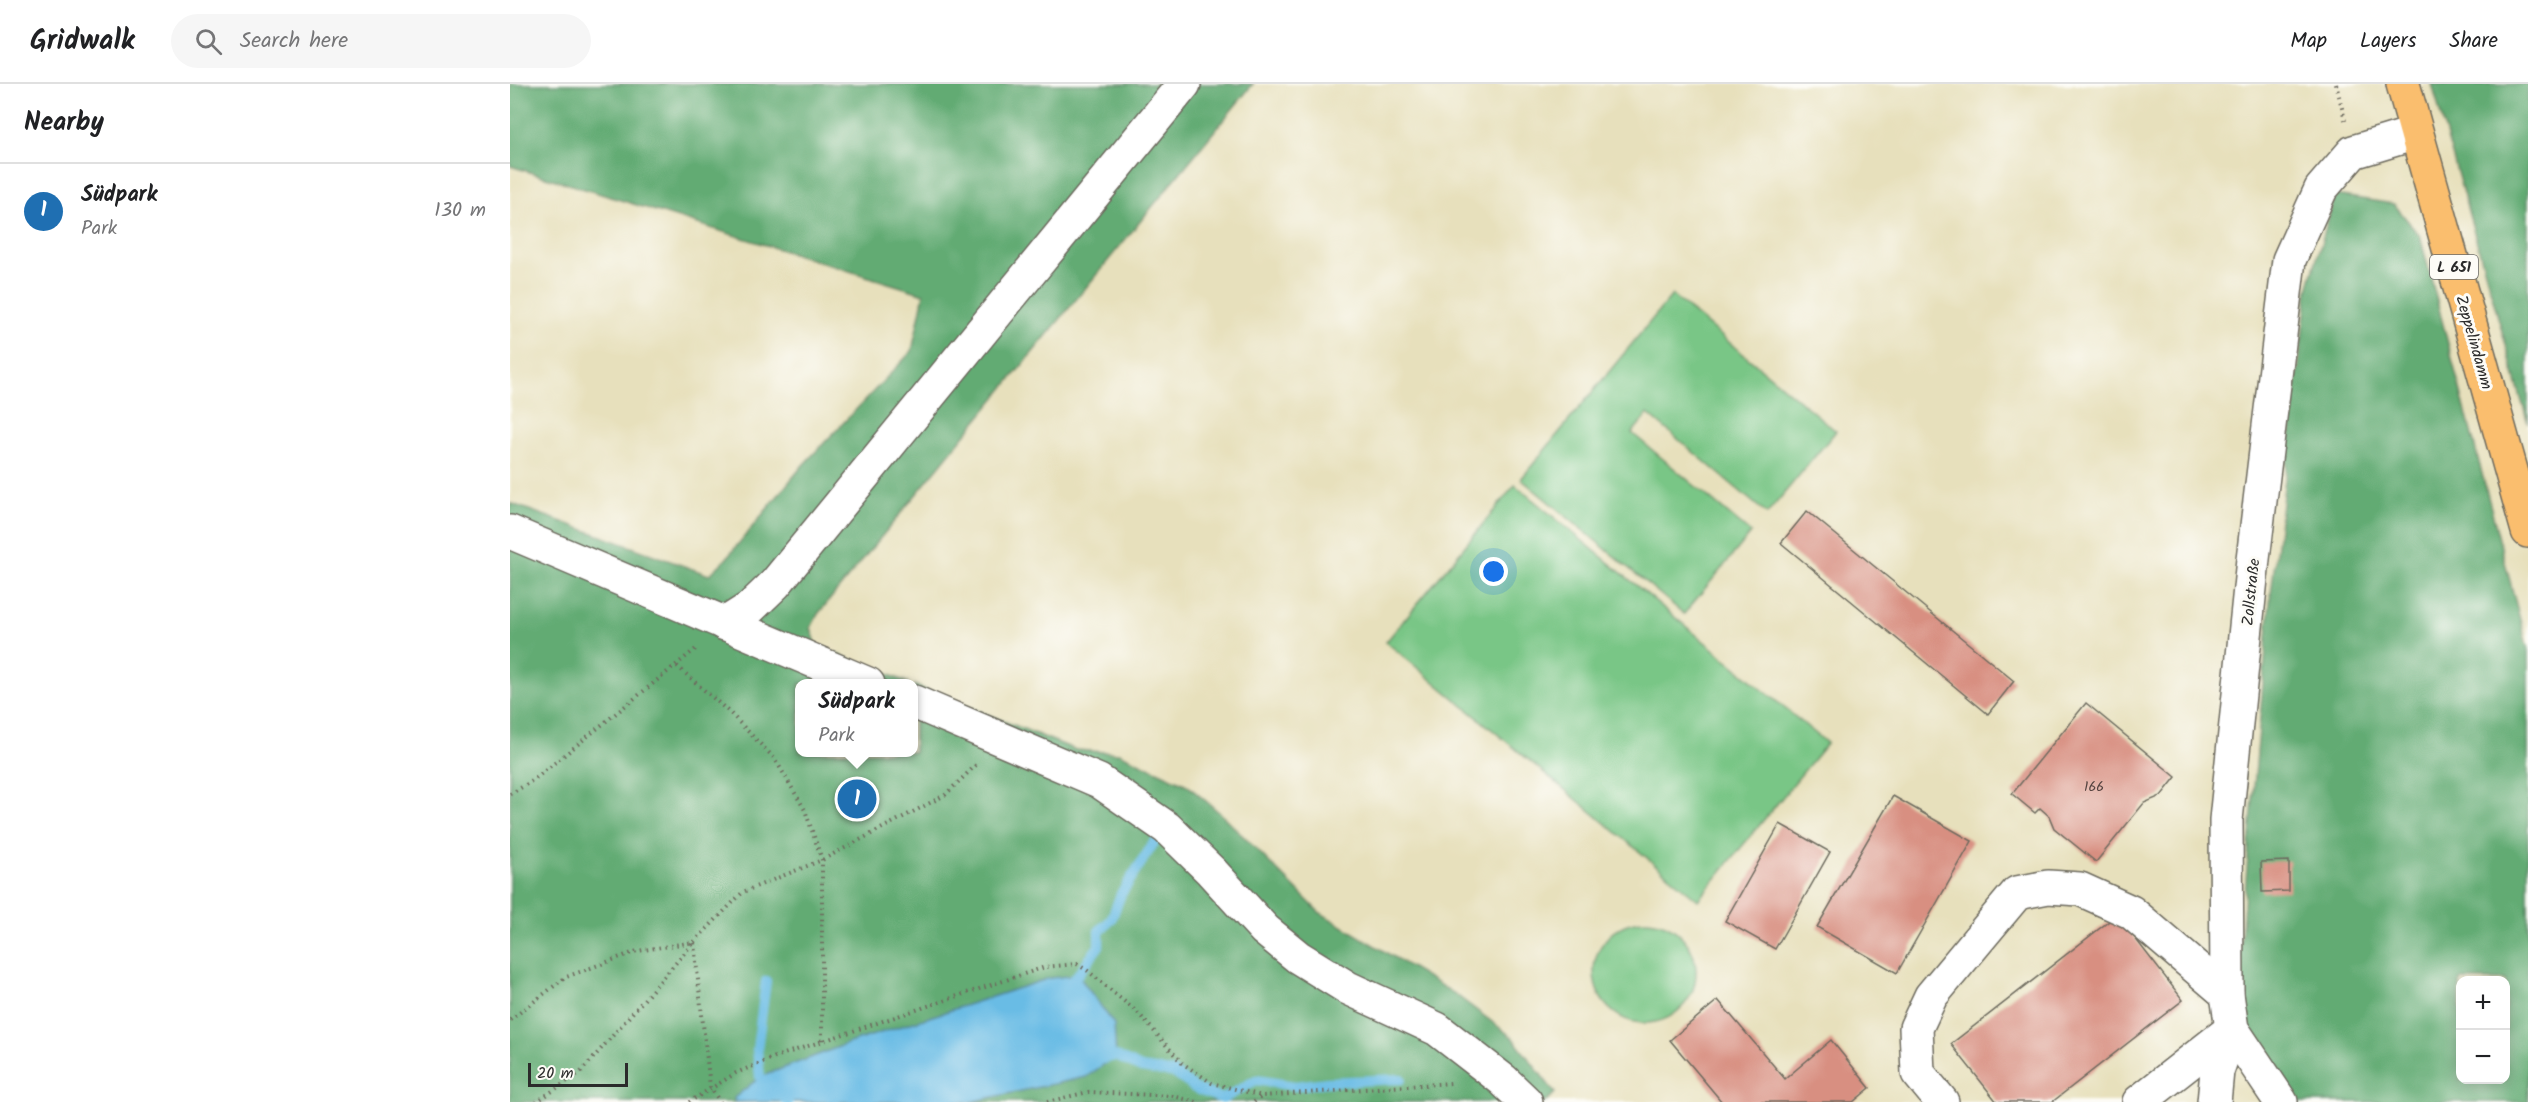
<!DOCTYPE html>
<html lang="en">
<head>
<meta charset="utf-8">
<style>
  :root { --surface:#fff; --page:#f6f6f6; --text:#202124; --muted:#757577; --line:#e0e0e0; --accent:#1f6fb2 }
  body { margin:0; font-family:Kalam,sans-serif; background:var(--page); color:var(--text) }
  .controls { position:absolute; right:18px; bottom:18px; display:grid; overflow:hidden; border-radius:12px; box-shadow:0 3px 15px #0003 }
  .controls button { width:54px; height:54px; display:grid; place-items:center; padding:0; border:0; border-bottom:2px solid var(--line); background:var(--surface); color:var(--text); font:30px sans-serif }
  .scale { position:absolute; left:18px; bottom:15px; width:100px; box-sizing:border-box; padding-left:6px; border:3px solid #2b2b2b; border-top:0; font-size:16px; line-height:21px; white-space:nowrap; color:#2b2b2b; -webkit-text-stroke:4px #fdfcf7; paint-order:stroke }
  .you { position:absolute; left:984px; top:488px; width:21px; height:21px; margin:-15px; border:4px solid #fff; border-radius:50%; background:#1a73e8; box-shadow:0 0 0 9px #1a73e833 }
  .badge { display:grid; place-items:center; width:39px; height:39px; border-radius:50%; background:var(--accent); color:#fff; font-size:20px; font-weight:700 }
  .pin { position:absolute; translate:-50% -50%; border:3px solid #fff; box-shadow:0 2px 6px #0006 }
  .popup { position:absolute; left:285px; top:595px; width:123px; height:78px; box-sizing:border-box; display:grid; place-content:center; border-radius:12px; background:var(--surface); filter:drop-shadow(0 2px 4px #0005); font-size:20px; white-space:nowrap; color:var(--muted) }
  .popup b { font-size:22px; color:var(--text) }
  .popup::after { content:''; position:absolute; left:50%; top:100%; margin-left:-12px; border:12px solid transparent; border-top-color:var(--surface) }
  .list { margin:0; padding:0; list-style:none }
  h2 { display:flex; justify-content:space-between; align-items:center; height:78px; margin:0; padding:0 24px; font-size:26px }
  h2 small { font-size:20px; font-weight:400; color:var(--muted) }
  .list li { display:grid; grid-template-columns:39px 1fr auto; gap:18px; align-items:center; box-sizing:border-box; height:96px; padding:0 24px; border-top:2px solid var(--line) }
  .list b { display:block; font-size:22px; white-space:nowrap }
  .list p { margin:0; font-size:20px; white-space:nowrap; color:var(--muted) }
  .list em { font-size:20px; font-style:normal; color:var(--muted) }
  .icon { flex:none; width:33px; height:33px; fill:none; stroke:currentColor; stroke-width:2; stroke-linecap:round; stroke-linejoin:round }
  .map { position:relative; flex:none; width:2018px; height:1018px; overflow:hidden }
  header { display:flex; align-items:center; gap:36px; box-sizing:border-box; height:84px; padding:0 30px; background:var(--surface); border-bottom:2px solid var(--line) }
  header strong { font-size:28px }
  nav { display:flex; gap:33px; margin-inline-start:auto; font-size:21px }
  .search { width:420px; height:54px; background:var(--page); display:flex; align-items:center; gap:15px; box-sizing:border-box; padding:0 21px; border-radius:33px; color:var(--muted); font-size:22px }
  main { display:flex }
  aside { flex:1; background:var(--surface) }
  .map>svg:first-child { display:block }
  .green { fill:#79c686; stroke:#527858; stroke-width:1.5 }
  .forest { fill:#62ab73; stroke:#466b4f; stroke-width:1.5; fill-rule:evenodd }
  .water { fill:#69bce5; stroke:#4a7488; stroke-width:1.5 }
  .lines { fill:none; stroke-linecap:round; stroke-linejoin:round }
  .stream { stroke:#69bce5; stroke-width:10 }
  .building { fill:#d88f81 }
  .minor-casing { stroke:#6d6a5e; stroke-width:36 }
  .major-casing { stroke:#6d6a5e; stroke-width:36 }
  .path { stroke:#6d6a5e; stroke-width:4; stroke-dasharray:1.5 4.5; stroke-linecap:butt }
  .minor { stroke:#fff; stroke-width:33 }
  .major { stroke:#fabe6e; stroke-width:33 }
  .labels { text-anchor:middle; stroke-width:6; stroke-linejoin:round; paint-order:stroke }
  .number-label { font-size:14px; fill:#564440 }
  .shield { fill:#fdfcf7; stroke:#6a6a68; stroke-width:1.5 }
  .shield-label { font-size:15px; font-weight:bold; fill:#2b2b2b }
  .street-label { font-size:16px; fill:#2b2b2b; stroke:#fdfcf7 }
</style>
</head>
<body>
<header>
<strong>Gridwalk</strong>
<div class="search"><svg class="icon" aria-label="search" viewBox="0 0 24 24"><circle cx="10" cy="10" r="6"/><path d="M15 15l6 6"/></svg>Search here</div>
<nav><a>Map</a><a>Layers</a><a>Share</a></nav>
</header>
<main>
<aside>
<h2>Nearby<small></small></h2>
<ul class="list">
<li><span class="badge">1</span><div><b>Südpark</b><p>Park</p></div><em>130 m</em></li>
</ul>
</aside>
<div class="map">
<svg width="2018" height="1018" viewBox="0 0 2018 1018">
  <rect width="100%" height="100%" fill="#fdfcf7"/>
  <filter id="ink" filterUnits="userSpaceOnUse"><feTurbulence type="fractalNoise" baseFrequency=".0167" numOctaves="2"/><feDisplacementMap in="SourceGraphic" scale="12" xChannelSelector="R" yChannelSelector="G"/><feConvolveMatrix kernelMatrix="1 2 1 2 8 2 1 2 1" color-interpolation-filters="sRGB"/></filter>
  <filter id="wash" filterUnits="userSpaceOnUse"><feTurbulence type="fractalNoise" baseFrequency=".008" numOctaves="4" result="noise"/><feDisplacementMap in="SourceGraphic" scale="24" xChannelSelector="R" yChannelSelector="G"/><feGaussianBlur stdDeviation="1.35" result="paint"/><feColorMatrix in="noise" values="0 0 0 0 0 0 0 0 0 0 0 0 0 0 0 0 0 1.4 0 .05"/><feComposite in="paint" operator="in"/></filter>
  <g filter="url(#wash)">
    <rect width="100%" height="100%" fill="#e7e0bc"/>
    <g class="green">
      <path d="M1162,211L1326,347L1257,430L1138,330L1122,349L1241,449L1174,530L1011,395Z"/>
      <path d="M1005,401L1317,659L1188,816L876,558Z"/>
      <circle cx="1135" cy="888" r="51"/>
    </g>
    <g class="forest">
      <path d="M0,0H743L308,530L301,544L307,562L399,599L290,600V668H404V601L566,666L609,669L677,701L710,729L809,828L945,910L1002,953L1045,1009L1036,1018H0V419L199,491L216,475L293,381L402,267L414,210L0,82Z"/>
      <path d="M1922,0H2018V339Z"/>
      <path d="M1825,111L1884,120L1910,152L2018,566V1018H1788L1741,959L1729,877L1760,518L1798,205ZM1950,896H1996V996H1950Z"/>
    </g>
    <path class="water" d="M568,891L604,940L606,972L576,993L460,1018H225L224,1014L250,993L339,959L540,894Z"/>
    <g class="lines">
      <g class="stream">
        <path d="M256,897L247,965L250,993L278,1018"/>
        <path d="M559,902L589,862V847L601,836L611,810L647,754"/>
        <path d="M593,975L606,972L631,984L664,989L686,1005L713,1015L746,996L785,1002L817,998L891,995"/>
      </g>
    </g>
    <g id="blocks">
      <g class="building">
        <path d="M1297,427L1504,597L1478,630L1271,459Z"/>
        <path d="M1576,619L1666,693L1651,712L1634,719L1586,778L1544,744L1539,732L1530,724L1525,729L1502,710Z"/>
        <path d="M1383,712L1462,757L1387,889L1307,843Z"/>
        <path d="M1270,740L1320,768L1265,865L1215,837Z"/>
        <path d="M1779,777V807L1752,808L1751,778Z"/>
        <path d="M1607,831L1673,916L1542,1018H1487L1441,960Z"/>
        <path d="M1208,916L1275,995L1321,956L1360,1004L1343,1018H1212L1160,956Z"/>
      </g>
    </g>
  </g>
  <g filter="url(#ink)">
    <use href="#blocks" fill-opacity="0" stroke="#6d6a5e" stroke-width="1.5"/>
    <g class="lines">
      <g class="minor-casing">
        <g id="minor">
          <path d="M0,448L358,600"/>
          <path d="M215,540L240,524L265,500L674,0"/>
          <path d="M404,618L589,697L657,744L701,787L755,846L788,873L838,904L927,945L993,996L1016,1018"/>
          <path d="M1432,1018L1408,989L1406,944L1421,912L1507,809L1538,803L1570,805L1621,828L1717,910"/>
          <path d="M1629,1018L1722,945"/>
          <path d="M1704,1018L1707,987L1722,945"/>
          <path d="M1771,1018L1722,945L1717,910L1716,736L1743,475L1779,176L1811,105L1843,68L1906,49"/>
        </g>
      </g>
      <g class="major-casing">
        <path id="major" d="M1893,0L2018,447"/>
      </g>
      <g class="path">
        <path d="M1826,0L1835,36"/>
        <path d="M167,582L220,629L265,675L295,726L312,776V957"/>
        <path d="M0,710L21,698L187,564"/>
        <path d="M184,859L200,1003L210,1018"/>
        <path d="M0,936L56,893L127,867L184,858L233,808L312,776L435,711L466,681"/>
        <path d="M26,1018L71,988L184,858"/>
        <path d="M179,1018L226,989L265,973L535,883L567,880L578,887L628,929L672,979L702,999L752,1012L941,999"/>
        <path d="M537,1018L578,1008L663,1012L687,1018"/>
        <path d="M744,1018L751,1012"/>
      </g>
      <use href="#minor" class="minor"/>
      <use href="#major" class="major"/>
    </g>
  </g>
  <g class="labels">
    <g class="number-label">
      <text x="1584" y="707">166</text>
    </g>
    <rect class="shield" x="1920" y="171" width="48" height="24" rx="4.5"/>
    <g class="shield-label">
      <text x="1944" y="188">L 651</text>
    </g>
    <g class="street-label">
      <text transform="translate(1965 258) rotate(74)" y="6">Zeppelindamm</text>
      <text transform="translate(1740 508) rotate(-84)" y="6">Zollstraße</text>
    </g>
  </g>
</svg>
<div class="controls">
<button>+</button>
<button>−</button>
</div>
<div class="scale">20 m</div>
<div class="you"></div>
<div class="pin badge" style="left:347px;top:715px">1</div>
<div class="popup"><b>Südpark</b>Park</div>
</div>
</main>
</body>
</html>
